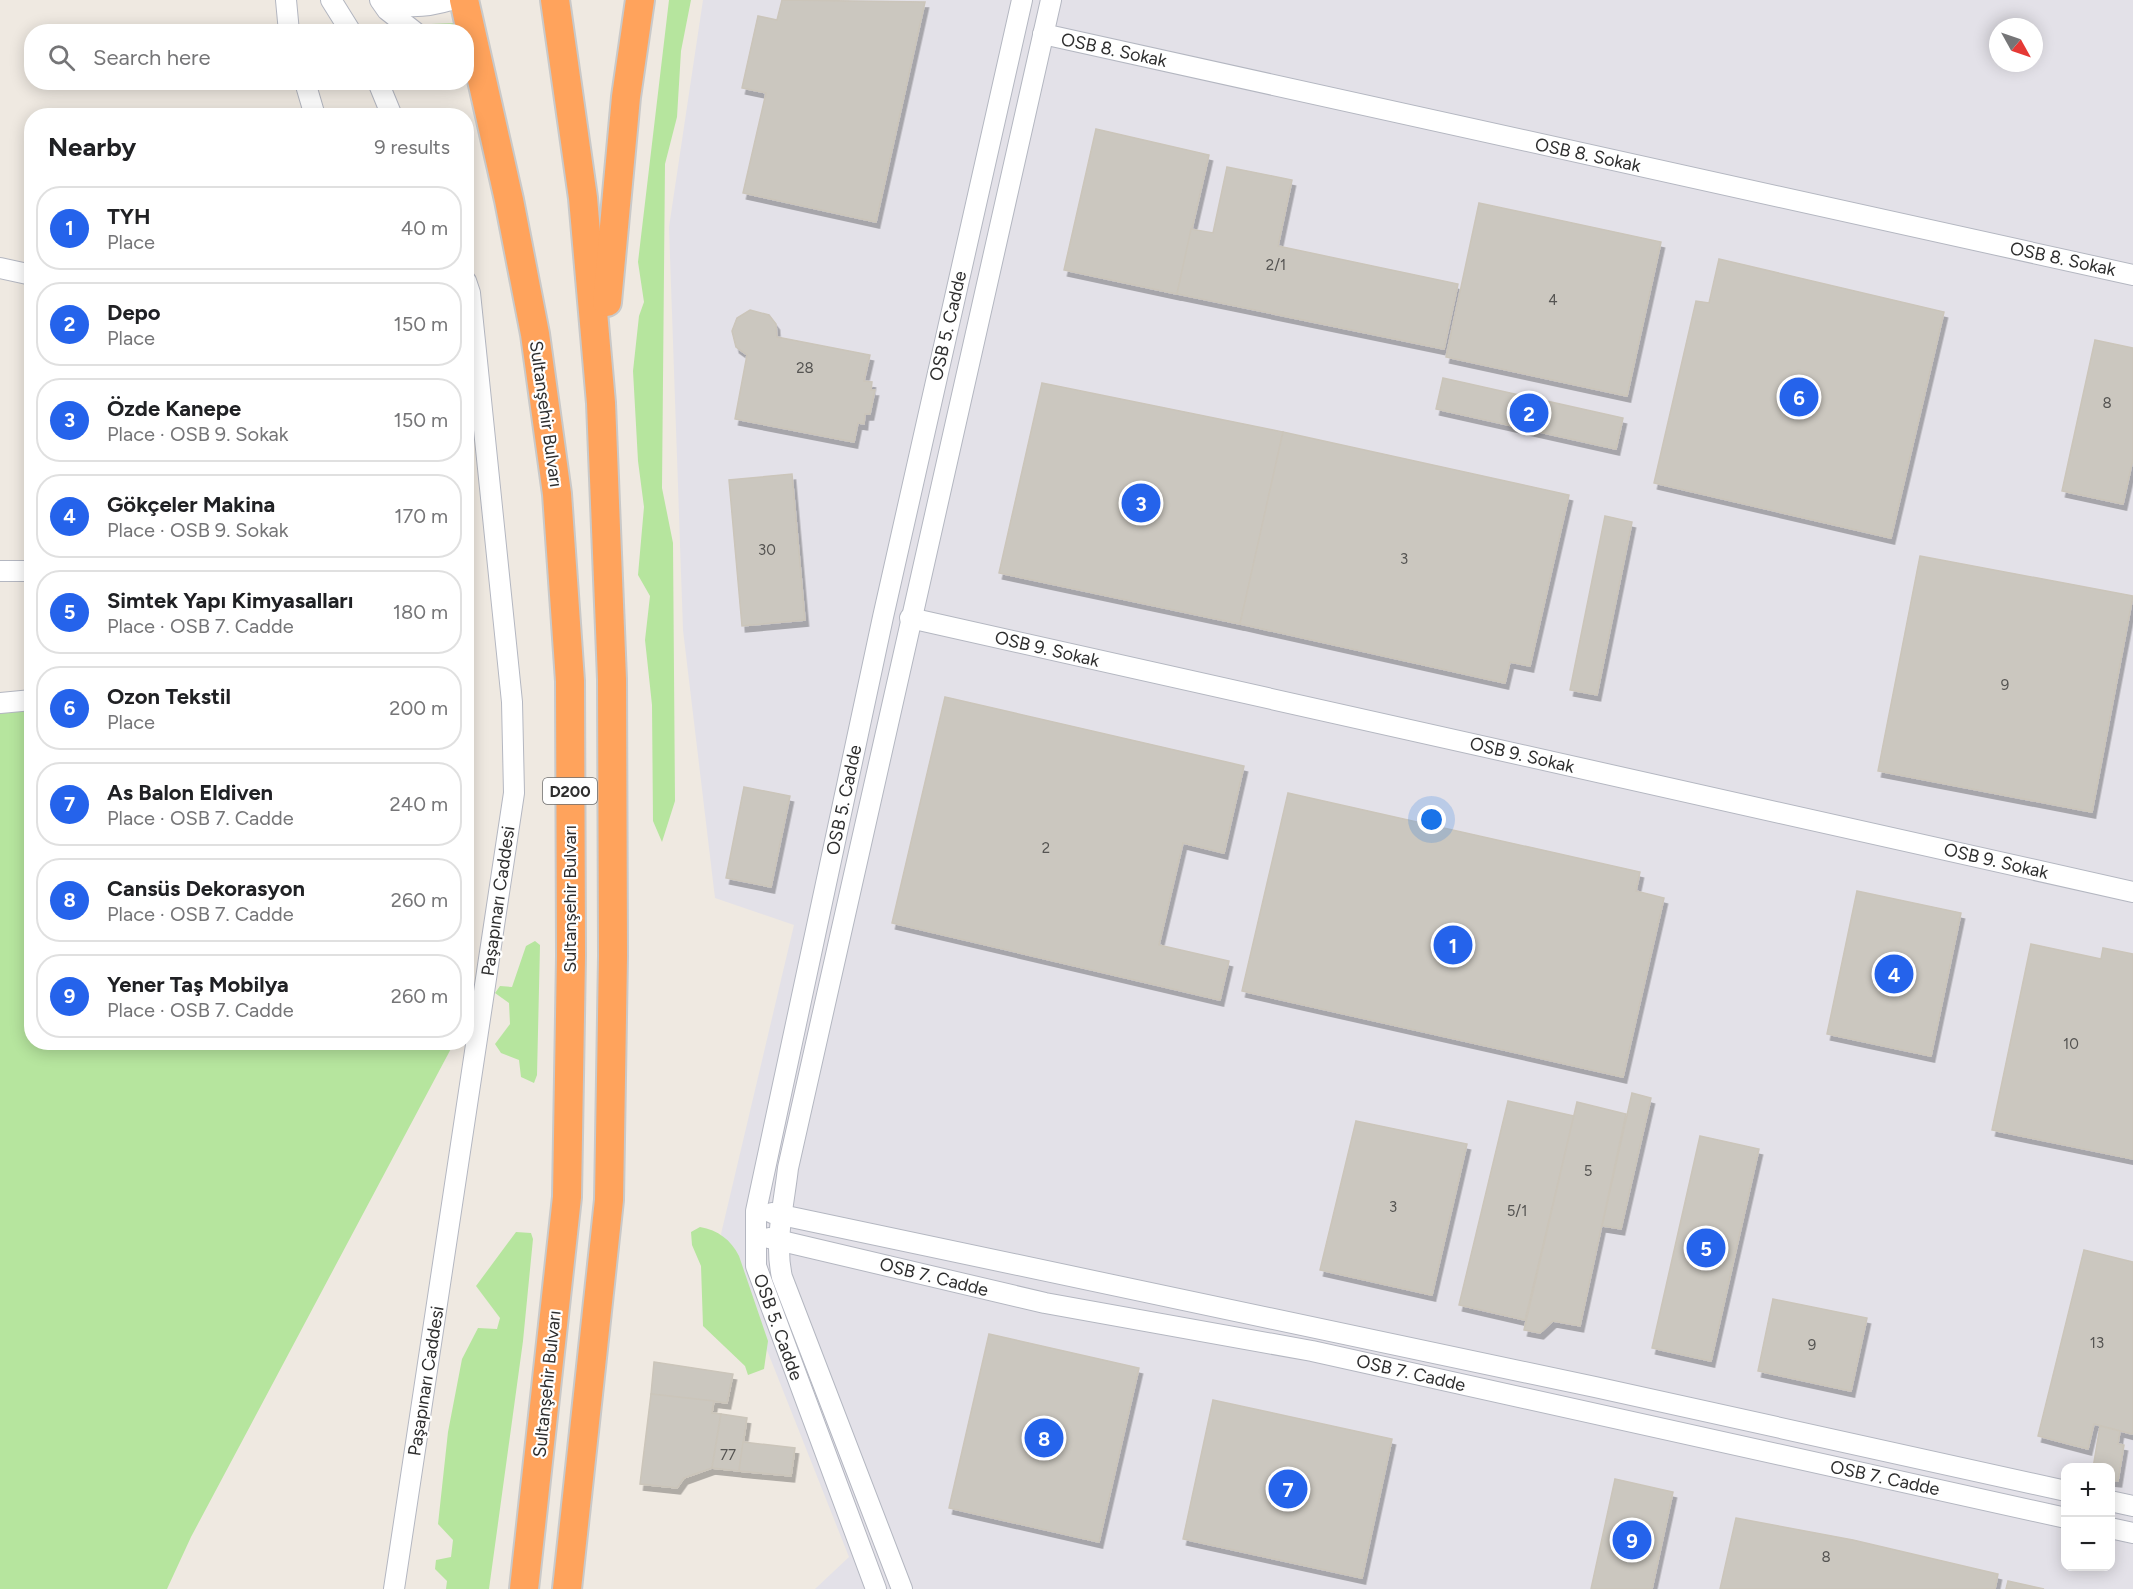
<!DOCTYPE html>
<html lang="en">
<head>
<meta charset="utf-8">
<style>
  :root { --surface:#fff; --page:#f6f6f6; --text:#202124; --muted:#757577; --line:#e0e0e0; --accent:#2563eb }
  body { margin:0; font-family:Figtree,sans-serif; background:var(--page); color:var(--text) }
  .controls { position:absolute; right:18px; bottom:18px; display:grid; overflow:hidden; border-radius:12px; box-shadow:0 3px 15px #0003 }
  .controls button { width:54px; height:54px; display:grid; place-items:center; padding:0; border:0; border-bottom:2px solid var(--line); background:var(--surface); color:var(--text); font:30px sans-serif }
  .compass { position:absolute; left:1989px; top:18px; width:54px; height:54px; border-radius:50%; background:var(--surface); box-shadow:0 3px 15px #0003; rotate:130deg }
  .you { position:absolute; left:1432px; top:820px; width:21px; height:21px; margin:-15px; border:4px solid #fff; border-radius:50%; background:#1a73e8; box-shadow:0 0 0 9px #1a73e833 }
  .badge { display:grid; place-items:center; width:39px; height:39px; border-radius:50%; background:var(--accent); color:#fff; font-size:20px; font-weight:700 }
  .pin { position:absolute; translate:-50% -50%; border:3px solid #fff; box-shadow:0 2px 6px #0006 }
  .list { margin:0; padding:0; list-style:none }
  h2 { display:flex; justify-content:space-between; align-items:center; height:78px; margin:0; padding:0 24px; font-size:26px }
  h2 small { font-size:20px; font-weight:400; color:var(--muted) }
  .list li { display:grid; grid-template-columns:39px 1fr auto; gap:18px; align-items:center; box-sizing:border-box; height:84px; margin:0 12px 12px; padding:0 12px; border:2px solid var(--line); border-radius:24px }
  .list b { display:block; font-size:22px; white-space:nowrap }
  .list p { margin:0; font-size:20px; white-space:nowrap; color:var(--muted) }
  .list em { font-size:20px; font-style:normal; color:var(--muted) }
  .icon { flex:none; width:33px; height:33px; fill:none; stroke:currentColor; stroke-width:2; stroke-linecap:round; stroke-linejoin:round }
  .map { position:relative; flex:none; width:2133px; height:1589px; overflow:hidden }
  .search { position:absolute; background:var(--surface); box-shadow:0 3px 15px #0003; left:24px; top:24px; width:450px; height:66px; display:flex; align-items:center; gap:15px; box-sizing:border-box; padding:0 21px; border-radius:24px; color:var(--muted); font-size:22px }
  .panel { position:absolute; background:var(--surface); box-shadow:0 3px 15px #0003; left:24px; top:108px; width:450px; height:942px; border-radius:24px }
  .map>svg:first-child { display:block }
  .industrial { fill:#e3e1e8; fill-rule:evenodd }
  .green { fill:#b6e59e }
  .building { fill:#cbc7bf; stroke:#cbc5ba; stroke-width:1.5; filter:url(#shadow) }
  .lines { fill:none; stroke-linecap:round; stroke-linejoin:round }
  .minor-casing { stroke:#b4b7c1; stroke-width:22 }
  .highway-casing { stroke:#c9c9c9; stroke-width:32 }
  .minor { stroke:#fff; stroke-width:20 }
  .highway { stroke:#ffa35c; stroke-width:28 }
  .labels { text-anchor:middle; stroke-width:4.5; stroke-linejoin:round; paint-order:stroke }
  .number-label { font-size:15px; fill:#555452 }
  .shield { fill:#fff; stroke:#6d6d6d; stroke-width:1.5 }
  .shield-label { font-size:16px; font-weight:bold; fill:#2e2e2e }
  .street-label { font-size:18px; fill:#2e2e2e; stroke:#fff }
</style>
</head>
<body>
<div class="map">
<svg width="2133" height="1589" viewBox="0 0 2133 1589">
  <defs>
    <filter id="shadow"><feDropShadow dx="3.5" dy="6" stdDeviation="0" flood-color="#0004"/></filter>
  </defs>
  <rect width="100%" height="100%" fill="#efe9e1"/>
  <path class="industrial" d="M703,0H2133V1589H815L849,1557L721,1234L794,925L715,898L683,630L669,227ZM1998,27H2034V63H1998ZM2066,1468H2110V1566H2066Z"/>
  <g class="green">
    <path d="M669,0H691L681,51L677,117L665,164L662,488L673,543L675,801L662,842L653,821L652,705L645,640L650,596L638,575L644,507L638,461L633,371L639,316L644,302L638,262Z"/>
    <path d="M457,23L459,31H426L424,28L431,24Z"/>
    <path d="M31,707L32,1042L454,1043L191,1537L167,1589H0V709Z"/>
    <path d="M535,941L540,945L537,1075L534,1083L521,1077L519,1060L501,1053L495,1044L510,1024L509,1003L495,993L500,986L512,987L526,946Z"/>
    <path d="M700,1227C718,1230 731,1240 739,1256L768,1341L764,1369L748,1375L745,1366L703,1326L701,1266L692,1245L691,1232Z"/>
    <path d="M516,1232L531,1233L533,1239L523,1341L489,1589H446L447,1581L435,1569L436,1560L451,1557L453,1540L438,1524L448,1432L462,1359L478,1328L497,1329L500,1318L476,1286Z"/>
  </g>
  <g class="building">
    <path d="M782,0L925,2L876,222L743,193L766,93L742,88L758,16L777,20Z"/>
    <path d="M1096,129L1209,155L1177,294L1064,270Z"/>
    <path d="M1227,167L1292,180L1278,246L1458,284L1444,349L1177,294L1191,229L1213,233Z"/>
    <path d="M1479,203L1661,242L1627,396L1446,357Z"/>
    <path d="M1719,259L1944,312L1891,538L1654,483L1696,301L1709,303Z"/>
    <path d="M750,310L769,315L776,324L777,337L870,355L864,381L872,382L871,390H875L870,414H865L864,424L858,423L854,442L735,419L747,355L736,347L732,331L737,318Z"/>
    <path d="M2095,340L2133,348V459L2123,504L2062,491Z"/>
    <path d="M1443,378L1623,418L1616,449L1436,409Z"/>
    <path d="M1042,383L1283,432L1240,624L999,573Z"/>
    <path d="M1283,432L1569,495L1530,666L1510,662L1505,683L1240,624Z"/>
    <path d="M792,474L805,620L742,626L729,480Z"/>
    <path d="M1605,516L1632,522L1597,695L1570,690Z"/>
    <path d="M1920,556L2133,596L2092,812L1878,771Z"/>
    <path d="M945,697L1244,766L1224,853L1183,843L1159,945L1229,961L1220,1000L892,923Z"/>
    <path d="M744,787L790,796L771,887L726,878Z"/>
    <path d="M1288,793L1640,872L1636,891L1664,898L1623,1077L1242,991Z"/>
    <path d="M1857,891L1961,913L1931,1056L1827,1034Z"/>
    <path d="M2031,944L2101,959L2103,948L2133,954V1159L1992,1130Z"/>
    <path d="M1632,1093L1651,1098L1621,1229L1602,1226Z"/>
    <path d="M1508,1101L1574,1116L1525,1320L1459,1305Z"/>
    <path d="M1577,1102L1626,1114L1580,1326L1553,1321L1540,1333L1524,1330Z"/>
    <path d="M1356,1121L1467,1144L1432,1295L1320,1270Z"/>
    <path d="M1700,1136L1759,1149L1711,1361L1652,1348Z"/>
    <path d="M2084,1250L2133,1262V1431L2132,1434L2094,1424L2088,1449L2038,1436Z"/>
    <path d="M1773,1299L1867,1318L1851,1391L1758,1371Z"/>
    <path d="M989,1334L1139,1368L1099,1542L949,1508Z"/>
    <path d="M654,1362L733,1374L727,1403L651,1394Z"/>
    <path d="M651,1394L714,1401L712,1413L721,1414L712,1468L684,1478L677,1488L640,1484Z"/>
    <path d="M1213,1400L1392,1439L1362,1578L1183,1539Z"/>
    <path d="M721,1414L747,1418L739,1471L712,1468Z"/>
    <path d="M2100,1426L2120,1431L2118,1444L2124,1445L2118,1481L2110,1480V1468H2093Z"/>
    <path d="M743,1442L795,1448L791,1476L739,1471Z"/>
    <path d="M1615,1479L1673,1492L1652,1589H1591Z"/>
    <path d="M1736,1518L1853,1540L1998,1574L1995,1589H1720Z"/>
    <path d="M2008,1581L2044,1589H2006Z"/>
  </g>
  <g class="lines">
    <g class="minor-casing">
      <g id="minor">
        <path d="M286,0L289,32"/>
        <path d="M331,0L351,32"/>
        <path d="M380,0L387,10L415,32"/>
        <path d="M381,0C404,10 428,7 451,0"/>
        <path d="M1043,34L2133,275"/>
        <path d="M305,82L315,116"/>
        <path d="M378,82L392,116"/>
        <path d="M0,268L32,275"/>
        <path d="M0,571H32"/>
        <path d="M910,618L2133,892"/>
        <path d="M0,703L32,700"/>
        <path d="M772,1213L1595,1387L2066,1491"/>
        <path d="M769,1238L1045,1303L1312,1351L2066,1518"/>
        <path d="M2110,1501L2133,1506"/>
        <path d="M2110,1528L2133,1533"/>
        <path d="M394,1589L514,793L512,702L470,293L466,281"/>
        <path d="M876,1589L756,1266V1211L883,617L1022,0"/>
        <path d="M902,1589L782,1277C774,1243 784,1204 788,1168L1051,0"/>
      </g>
    </g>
    <g class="highway-casing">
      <g id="highway">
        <path d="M464,0L509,200L535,334L557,494L570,681L571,956L567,1197L524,1589"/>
        <path d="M555,0L583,198L601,403L612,679L613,956L609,1200L567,1589"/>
        <path d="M607,302L626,97L640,0"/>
      </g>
    </g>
    <use href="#minor" class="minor"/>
    <use href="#highway" class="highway"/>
  </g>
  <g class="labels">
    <g class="number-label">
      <text x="1276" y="270">2/1</text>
      <text x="1553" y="305">4</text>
      <text x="805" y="373">28</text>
      <text x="2107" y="408">8</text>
      <text x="767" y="555">30</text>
      <text x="1404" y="564">3</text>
      <text x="2005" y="690">9</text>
      <text x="1046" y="853">2</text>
      <text x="2071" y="1049">10</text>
      <text x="1588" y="1176">5</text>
      <text x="1393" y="1212">3</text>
      <text x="1517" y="1216">5/1</text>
      <text x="2097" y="1348">13</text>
      <text x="1812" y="1350">9</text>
      <text x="728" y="1460">77</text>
      <text x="1826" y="1562">8</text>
    </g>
    <rect class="shield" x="543" y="778" width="54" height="26" rx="4.5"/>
    <g class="shield-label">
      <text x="570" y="797">D200</text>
    </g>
    <g class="street-label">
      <text transform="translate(1114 50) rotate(12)" y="6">OSB 8. Sokak</text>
      <text transform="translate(1588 155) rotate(12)" y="6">OSB 8. Sokak</text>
      <text transform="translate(2063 259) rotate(12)" y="6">OSB 8. Sokak</text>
      <text transform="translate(948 326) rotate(-77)" y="6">OSB 5. Cadde</text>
      <text transform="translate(546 414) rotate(82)" y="6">Sultanşehir Bulvarı</text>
      <text transform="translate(1047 649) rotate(13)" y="6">OSB 9. Sokak</text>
      <text transform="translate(1522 755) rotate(13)" y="6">OSB 9. Sokak</text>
      <text transform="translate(844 800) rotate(-78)" y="6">OSB 5. Cadde</text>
      <text transform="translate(1996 861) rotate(13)" y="6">OSB 9. Sokak</text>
      <text transform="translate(570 899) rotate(-90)" y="6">Sultanşehir Bulvarı</text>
      <text transform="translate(498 901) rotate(-82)" y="6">Paşapınarı Caddesi</text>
      <text transform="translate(934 1277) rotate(14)" y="6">OSB 7. Cadde</text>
      <text transform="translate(778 1327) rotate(70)" y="6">OSB 5. Cadde</text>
      <text transform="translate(1411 1373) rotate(13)" y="6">OSB 7. Cadde</text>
      <text transform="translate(426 1381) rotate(-81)" y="6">Paşapınarı Caddesi</text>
      <text transform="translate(547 1384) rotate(-84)" y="6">Sultanşehir Bulvarı</text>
      <text transform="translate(1885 1478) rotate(12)" y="6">OSB 7. Cadde</text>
    </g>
  </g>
</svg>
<div class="controls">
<button>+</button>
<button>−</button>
</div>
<svg class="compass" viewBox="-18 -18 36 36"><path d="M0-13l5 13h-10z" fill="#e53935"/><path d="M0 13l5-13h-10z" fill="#757577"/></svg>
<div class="you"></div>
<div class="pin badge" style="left:1453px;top:945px">1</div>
<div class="pin badge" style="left:1529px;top:413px">2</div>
<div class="pin badge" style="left:1141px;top:503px">3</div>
<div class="pin badge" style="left:1894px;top:974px">4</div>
<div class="pin badge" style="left:1706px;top:1248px">5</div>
<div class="pin badge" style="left:1799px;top:397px">6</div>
<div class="pin badge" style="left:1288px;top:1489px">7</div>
<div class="pin badge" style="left:1044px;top:1438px">8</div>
<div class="pin badge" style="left:1632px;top:1540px">9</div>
<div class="search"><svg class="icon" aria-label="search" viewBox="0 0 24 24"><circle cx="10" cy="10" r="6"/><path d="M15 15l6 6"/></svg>Search here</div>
<section class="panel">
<h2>Nearby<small>9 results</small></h2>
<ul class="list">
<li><span class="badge">1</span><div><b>TYH</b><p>Place</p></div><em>40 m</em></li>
<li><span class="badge">2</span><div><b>Depo</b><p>Place</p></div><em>150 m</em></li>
<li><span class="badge">3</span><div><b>Özde Kanepe</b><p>Place · OSB 9. Sokak</p></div><em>150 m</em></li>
<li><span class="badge">4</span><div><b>Gökçeler Makina</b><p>Place · OSB 9. Sokak</p></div><em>170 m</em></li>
<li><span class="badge">5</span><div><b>Simtek Yapı Kimyasalları</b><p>Place · OSB 7. Cadde</p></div><em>180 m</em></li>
<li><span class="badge">6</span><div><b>Ozon Tekstil</b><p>Place</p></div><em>200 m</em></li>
<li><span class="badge">7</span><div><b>As Balon Eldiven</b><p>Place · OSB 7. Cadde</p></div><em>240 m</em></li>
<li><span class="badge">8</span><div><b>Cansüs Dekorasyon</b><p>Place · OSB 7. Cadde</p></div><em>260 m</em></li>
<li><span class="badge">9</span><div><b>Yener Taş Mobilya</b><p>Place · OSB 7. Cadde</p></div><em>260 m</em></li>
</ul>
</section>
</div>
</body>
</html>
